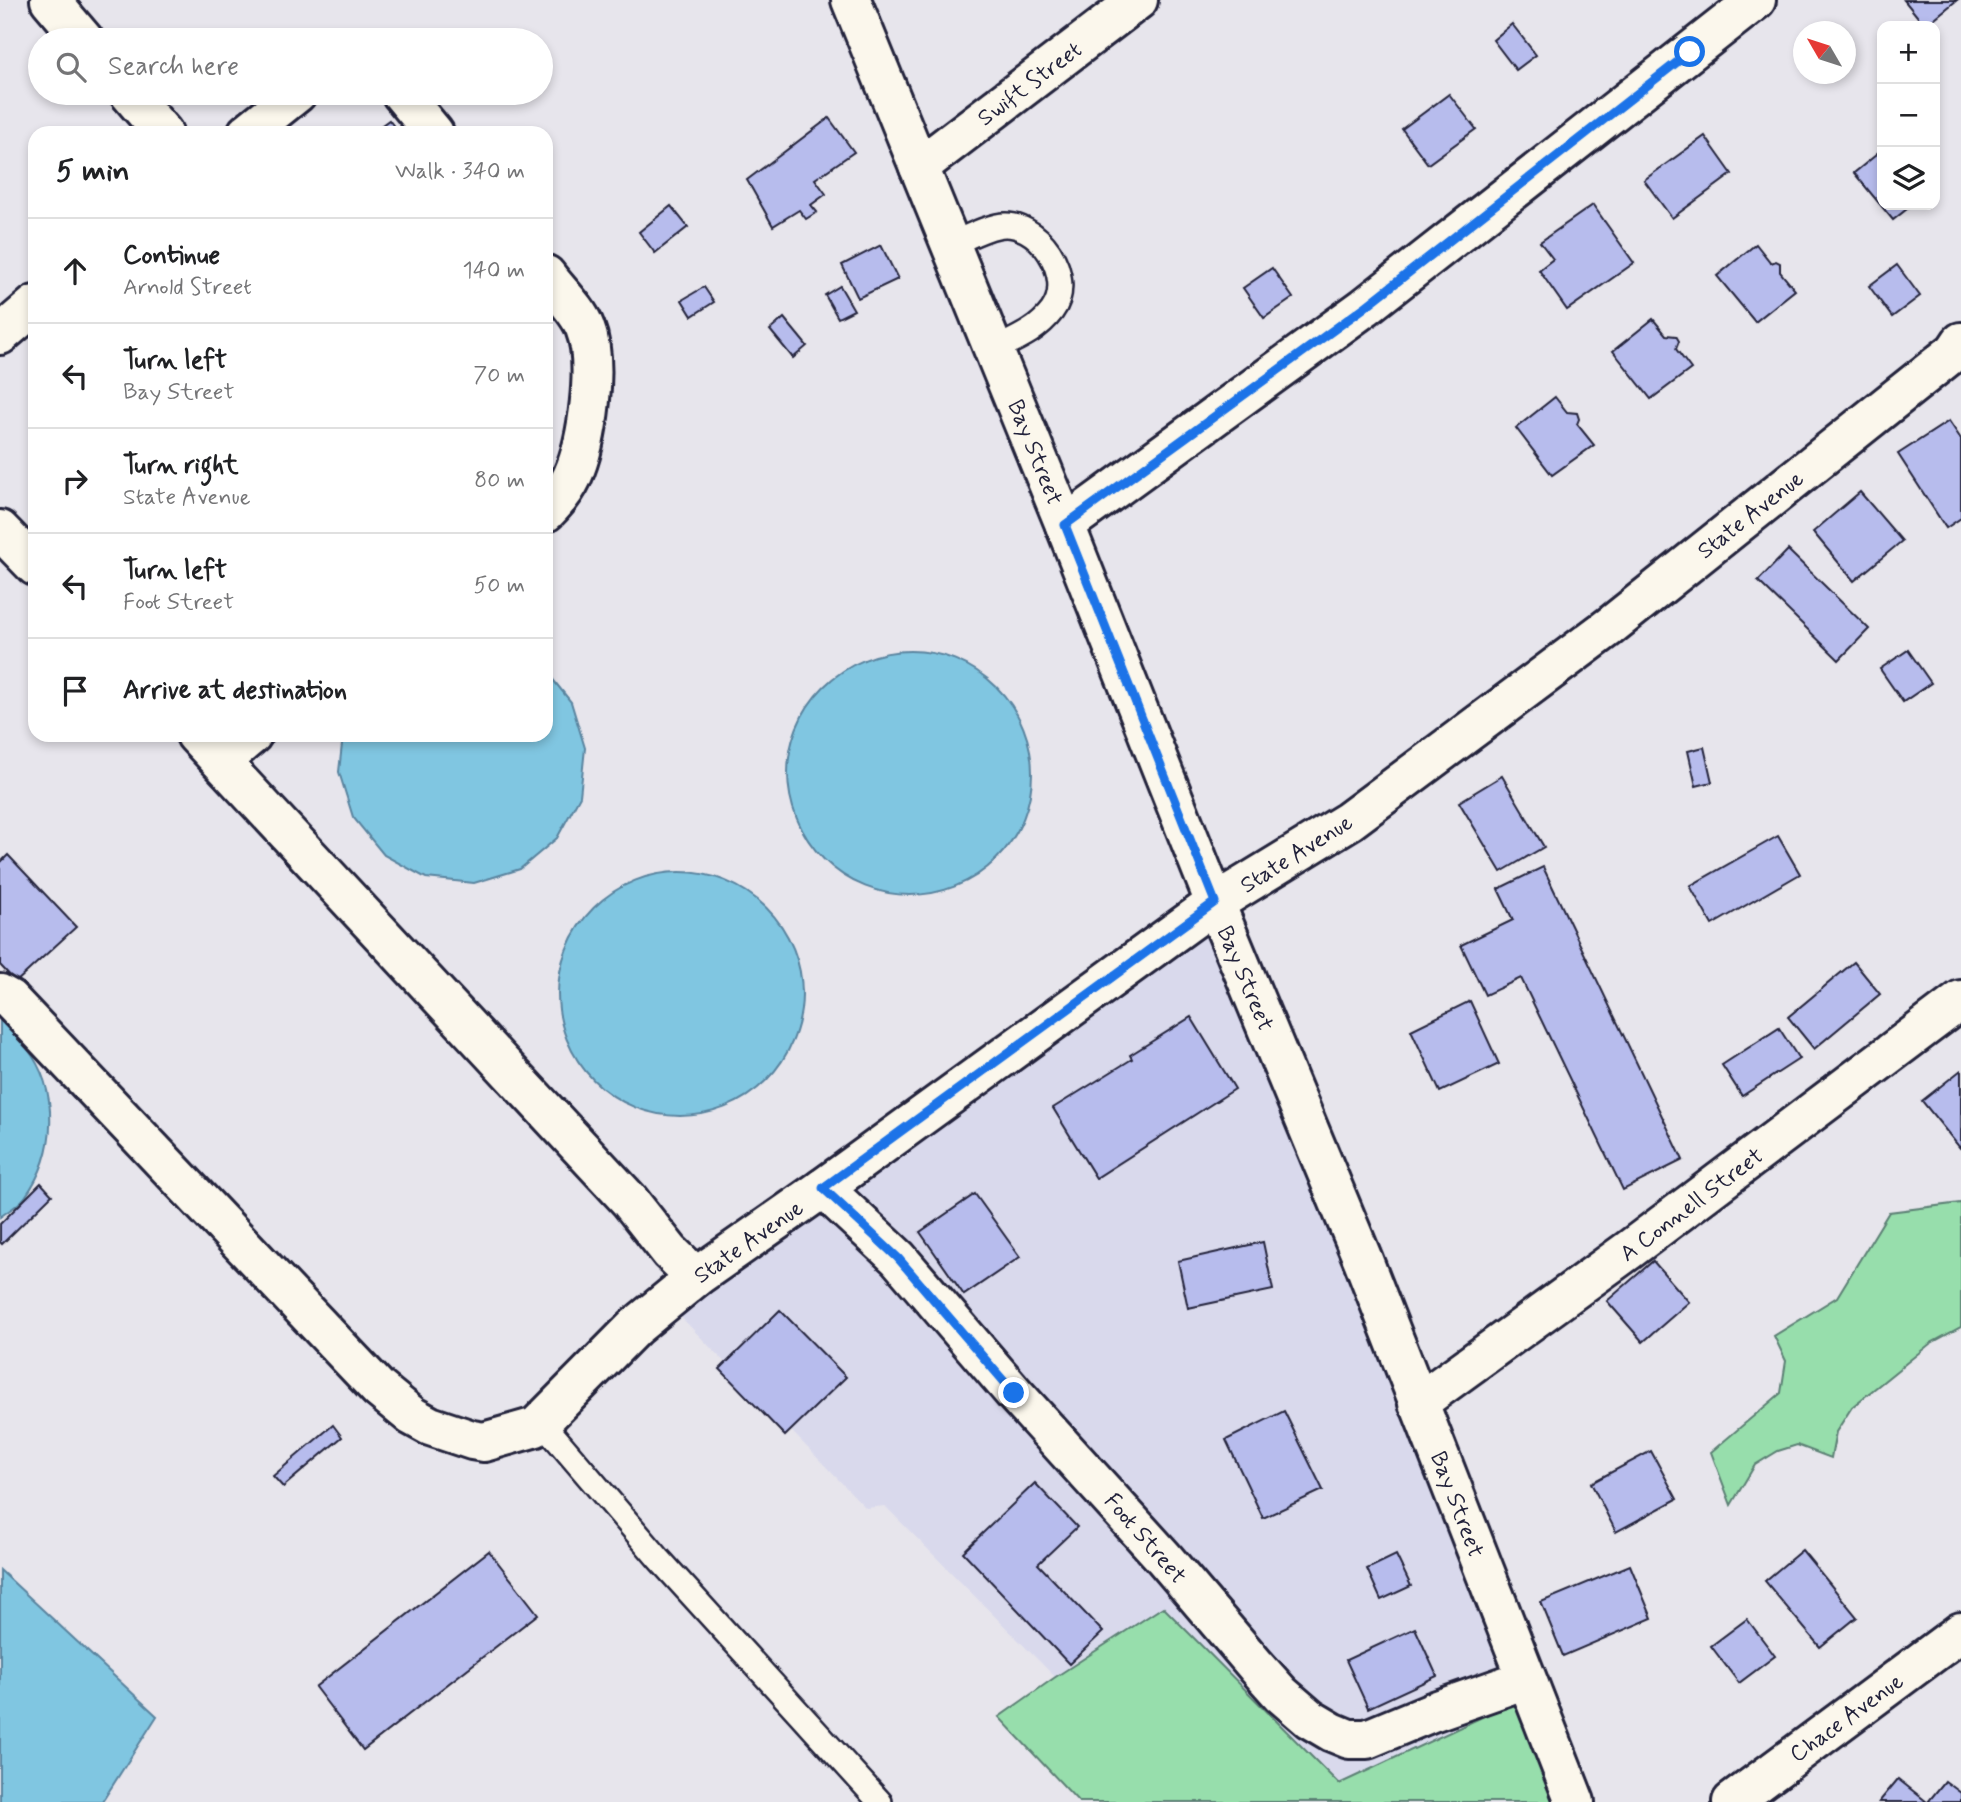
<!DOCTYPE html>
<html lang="en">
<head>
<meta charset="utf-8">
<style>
  :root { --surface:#fff; --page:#f2f2f2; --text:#202124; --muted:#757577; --line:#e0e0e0 }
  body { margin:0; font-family:Mynerve,sans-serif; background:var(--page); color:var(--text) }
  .controls { position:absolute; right:21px; top:21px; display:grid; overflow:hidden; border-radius:14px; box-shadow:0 4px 10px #0003 }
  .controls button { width:63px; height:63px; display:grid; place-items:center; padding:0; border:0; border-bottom:2px solid var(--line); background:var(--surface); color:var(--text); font:35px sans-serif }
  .compass { position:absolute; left:1793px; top:21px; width:63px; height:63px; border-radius:50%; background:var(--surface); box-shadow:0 4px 10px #0003; rotate:309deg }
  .stop { position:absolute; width:21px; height:21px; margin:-16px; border:5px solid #1a73e8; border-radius:50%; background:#fff }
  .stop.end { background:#1a73e8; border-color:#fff; box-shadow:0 2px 7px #0008 }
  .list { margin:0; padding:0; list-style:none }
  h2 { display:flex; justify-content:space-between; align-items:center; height:91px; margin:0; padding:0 28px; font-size:30px }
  h2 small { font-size:23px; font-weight:400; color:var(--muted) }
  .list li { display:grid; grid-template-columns:46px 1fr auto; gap:21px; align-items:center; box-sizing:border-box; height:105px; padding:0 28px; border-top:2px solid var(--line) }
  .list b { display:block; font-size:26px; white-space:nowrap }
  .list p { margin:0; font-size:23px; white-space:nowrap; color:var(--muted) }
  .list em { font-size:23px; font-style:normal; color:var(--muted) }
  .icon { flex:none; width:38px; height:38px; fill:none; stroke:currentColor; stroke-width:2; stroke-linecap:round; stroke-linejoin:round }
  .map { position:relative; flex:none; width:1961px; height:1802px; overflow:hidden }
  .search { position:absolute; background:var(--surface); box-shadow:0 4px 10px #0003; left:28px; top:28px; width:525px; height:77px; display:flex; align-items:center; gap:18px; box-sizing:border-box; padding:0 24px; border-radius:38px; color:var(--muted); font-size:26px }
  .panel { position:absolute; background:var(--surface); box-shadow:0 4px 10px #0003; left:28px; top:126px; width:525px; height:616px; border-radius:21px }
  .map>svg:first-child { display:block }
  .built { fill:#d9d9ec }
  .green { fill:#97deac; stroke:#5c8074; stroke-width:2 }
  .water { fill:#80c6e1; stroke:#5a849f; stroke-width:2 }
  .building { fill:#b7bced; stroke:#22223b; stroke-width:2 }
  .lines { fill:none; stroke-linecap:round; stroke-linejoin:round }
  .lane-casing { stroke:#22223b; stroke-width:28 }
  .street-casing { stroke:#22223b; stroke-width:44 }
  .secondary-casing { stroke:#22223b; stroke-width:44 }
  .lane { stroke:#fbf7ec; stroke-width:23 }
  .street { stroke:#fbf7ec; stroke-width:38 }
  .secondary { stroke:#fbf7ec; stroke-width:38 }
  .route { stroke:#1a73e8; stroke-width:9 }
  .labels { text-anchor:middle; stroke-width:7; stroke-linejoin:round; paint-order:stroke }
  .street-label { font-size:23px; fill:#22223b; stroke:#fbf7ec }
</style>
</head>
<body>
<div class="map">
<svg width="1961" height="1802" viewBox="0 0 1961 1802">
  <rect width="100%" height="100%" fill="#e7e5ec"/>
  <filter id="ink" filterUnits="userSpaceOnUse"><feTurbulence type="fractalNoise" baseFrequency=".0143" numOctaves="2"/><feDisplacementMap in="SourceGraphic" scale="14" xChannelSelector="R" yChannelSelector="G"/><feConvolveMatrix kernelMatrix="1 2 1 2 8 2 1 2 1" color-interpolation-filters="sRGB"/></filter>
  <g filter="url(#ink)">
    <path class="built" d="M1213,907L1529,1695L1339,1784L1163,1607L1054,1678V1676L885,1506L866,1508L678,1314Z"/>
    <g class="green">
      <path d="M1961,1203V1327L1931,1343L1852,1407L1836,1432L1831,1458L1797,1445L1778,1451L1755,1465L1731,1505L1711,1452L1781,1393L1786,1361L1774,1336L1837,1297L1889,1212Z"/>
      <path d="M1163,1607L1339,1784L1529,1695L1573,1802H1079L999,1717L1054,1678Z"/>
    </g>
    <g class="water">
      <circle cx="910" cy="773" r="122"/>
      <path d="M546,671L571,702L585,748L580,796L557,838L520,869L474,883L426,878L384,855L353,817L339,772L343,735H546Z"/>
      <circle cx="680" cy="994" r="122"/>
      <path d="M0,1020C11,1026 18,1037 26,1047C60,1090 57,1153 25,1197C19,1205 8,1211 0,1217Z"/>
      <path d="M0,1570L157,1716L102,1802H0Z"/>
    </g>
    <g class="building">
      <path d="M1904,0H1957L1925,26Z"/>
      <path d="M1512,24L1536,55L1516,70L1493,40Z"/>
      <path d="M1449,94L1476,129L1428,164L1402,129Z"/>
      <path d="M829,118L854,152L815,179L826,194L811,205L817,212L806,219L799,210L773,226L747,180Z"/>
      <path d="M389,120L399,133H371Z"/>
      <path d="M1705,136L1732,174L1672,218L1644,180Z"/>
      <path d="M1882,150V205H1912L1893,220L1854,173Z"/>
      <path d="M1593,205L1634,263L1567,310L1539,270L1553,259L1540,242Z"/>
      <path d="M671,206L688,227L655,253L639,232Z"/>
      <path d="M1756,244L1771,263L1776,261L1780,263V272L1795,290L1755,322L1717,276Z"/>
      <path d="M881,245L898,279L858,298L842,265Z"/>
      <path d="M1897,265L1920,296L1892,317L1869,286Z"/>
      <path d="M1272,268L1293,298L1264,318L1243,288Z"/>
      <path d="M840,286L854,310L838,318L825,295Z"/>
      <path d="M704,287L714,302L692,316L682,300Z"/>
      <path d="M784,318L807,346L793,358L770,330Z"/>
      <path d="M1653,319L1666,335L1676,336L1679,341L1676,349L1691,369L1651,399L1613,351Z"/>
      <path d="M1555,397L1567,412L1577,413L1579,419L1577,424L1594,445L1552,475L1516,428Z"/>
      <path d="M1949,421L1961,439V518L1946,528L1898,454Z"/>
      <path d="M1860,492L1902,541L1854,581L1813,532Z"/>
      <path d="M1788,550L1869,629L1839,660L1758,581Z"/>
      <path d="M1908,650L1931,683L1903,702L1880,669Z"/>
      <path d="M1704,747L1712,782L1696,786L1688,751Z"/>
      <path d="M1502,776L1544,847L1501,872L1459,802Z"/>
      <path d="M1778,836L1800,874L1712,925L1690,886Z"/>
      <path d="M8,855L76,927L16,982L0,965V863Z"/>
      <path d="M1543,867L1683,1160L1623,1190L1521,978L1485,995L1461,945L1513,920L1498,889Z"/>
      <path d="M1854,962L1880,994L1814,1049L1788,1017Z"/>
      <path d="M1470,1001L1499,1064L1440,1092L1411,1030Z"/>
      <path d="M1191,1017L1235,1089L1096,1178L1053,1108L1132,1059L1130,1055Z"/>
      <path d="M1779,1028L1799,1059L1742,1096L1722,1065Z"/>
      <path d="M1961,1070V1147L1960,1148L1922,1101Z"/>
      <path d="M41,1183L52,1195L2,1244L0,1242V1224Z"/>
      <path d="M975,1194L1020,1257L964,1295L920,1232Z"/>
      <path d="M1263,1242L1273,1290L1188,1308L1178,1261Z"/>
      <path d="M1653,1261L1689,1302L1643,1342L1607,1301Z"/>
      <path d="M780,1310L846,1377L785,1436L720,1369Z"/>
      <path d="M1284,1411L1323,1490L1263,1518L1226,1440Z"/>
      <path d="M333,1425L342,1437L283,1487L273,1476Z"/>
      <path d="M1651,1451L1677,1499L1616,1532L1591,1483Z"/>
      <path d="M1035,1483L1077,1527L1038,1564L1103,1632L1069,1664L963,1552Z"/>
      <path d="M1802,1550L1857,1617L1820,1647L1765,1581Z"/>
      <path d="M489,1551L538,1614L363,1750L315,1687Z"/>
      <path d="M1396,1555L1411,1586L1381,1600L1367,1569Z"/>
      <path d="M1630,1565L1652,1618L1563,1656L1541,1602Z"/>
      <path d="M1747,1619L1775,1656L1739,1683L1711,1646Z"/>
      <path d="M1415,1628L1437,1676L1368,1708L1346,1660Z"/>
      <path d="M1898,1779L1927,1802H1879Z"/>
      <path d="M1945,1781L1961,1793V1802H1928Z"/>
    </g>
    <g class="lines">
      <g class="lane-casing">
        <g id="lane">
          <path d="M951,244C966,238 982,229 997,226C1038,217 1077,277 1052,311C1037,331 1016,339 994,350"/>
          <path d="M542,1422L659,1559L880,1802"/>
        </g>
      </g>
      <g class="street-casing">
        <g id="street">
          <path d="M50,0L84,40"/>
          <path d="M129,93L163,133"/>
          <path d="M401,93L434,133"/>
          <path d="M247,133L297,93"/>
          <path d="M919,167L1138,0"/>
          <path d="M546,275C557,290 579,311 585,328C599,363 588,442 572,477C566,490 556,502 546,512"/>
          <path d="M0,335L35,305"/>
          <path d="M1065,525L1365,307L1756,0"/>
          <path d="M0,530L35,566"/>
          <path d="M196,735L629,1200L670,1252L696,1277"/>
          <path d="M221,761L252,735"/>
          <path d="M1215,903L1363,1260L1575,1802"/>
          <path d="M0,994L9,999L379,1389L412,1416L430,1426L472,1440L484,1442L536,1427L635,1327L696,1277L823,1188L1215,903L1349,821L1609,627L1955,351L1961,342"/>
          <path d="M823,1188L898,1258L1014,1393L1164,1558L1256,1666L1281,1694L1310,1719L1332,1732L1349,1739H1367L1432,1712L1526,1679"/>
          <path d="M1418,1403L1629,1250L1961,1000"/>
          <path d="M1732,1802L1961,1632"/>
        </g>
      </g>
      <g class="secondary-casing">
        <path id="secondary" d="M851,0L1065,525L1215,903"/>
      </g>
      <use href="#lane" class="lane"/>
      <use href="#street" class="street"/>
      <use href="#secondary" class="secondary"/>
    </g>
  </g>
  <g class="lines" filter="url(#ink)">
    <path class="route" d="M1014,1393L898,1258L823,1188L1215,902L1065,525L1365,307L1690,52"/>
  </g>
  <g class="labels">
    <g class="street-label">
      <text transform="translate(1029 83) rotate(-37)" y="8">Swift Street</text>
      <text transform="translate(1036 452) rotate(68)" y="8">Bay Street</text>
      <text transform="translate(1750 514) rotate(-38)" y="8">State Avenue</text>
      <text transform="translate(1296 853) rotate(-32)" y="8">State Avenue</text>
      <text transform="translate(1246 978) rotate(67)" y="8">Bay Street</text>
      <text transform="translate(1691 1204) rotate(-37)" y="8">A Connell Street</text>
      <text transform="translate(748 1241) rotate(-35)" y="8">State Avenue</text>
      <text transform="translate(1458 1504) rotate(69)" y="8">Bay Street</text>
      <text transform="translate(1146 1538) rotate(49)" y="8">Foot Street</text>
      <text transform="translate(1846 1717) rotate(-36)" y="8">Chace Avenue</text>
    </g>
  </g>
</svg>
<div class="controls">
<button>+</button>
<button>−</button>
<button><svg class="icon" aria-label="layers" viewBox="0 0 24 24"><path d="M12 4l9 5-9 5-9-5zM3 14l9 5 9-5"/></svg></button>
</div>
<svg class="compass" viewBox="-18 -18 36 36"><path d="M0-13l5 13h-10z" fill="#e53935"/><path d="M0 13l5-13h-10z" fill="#757577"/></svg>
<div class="stop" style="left:1690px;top:52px"></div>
<div class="stop end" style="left:1014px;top:1393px"></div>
<div class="search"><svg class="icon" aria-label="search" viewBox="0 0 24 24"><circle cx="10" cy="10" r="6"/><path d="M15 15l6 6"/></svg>Search here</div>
<section class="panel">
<h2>5 min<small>Walk · 340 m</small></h2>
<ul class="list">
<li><svg class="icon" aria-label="ahead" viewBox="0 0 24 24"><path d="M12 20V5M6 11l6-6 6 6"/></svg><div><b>Continue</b><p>Arnold Street</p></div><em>140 m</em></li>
<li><svg class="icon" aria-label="left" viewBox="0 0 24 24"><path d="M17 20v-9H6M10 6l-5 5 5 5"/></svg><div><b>Turn left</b><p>Bay Street</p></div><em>70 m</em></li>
<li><svg class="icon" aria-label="right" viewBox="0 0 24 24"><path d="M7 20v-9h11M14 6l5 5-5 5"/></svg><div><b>Turn right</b><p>State Avenue</p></div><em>80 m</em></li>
<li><svg class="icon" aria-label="left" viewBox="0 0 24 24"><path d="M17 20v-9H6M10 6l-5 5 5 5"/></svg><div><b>Turn left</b><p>Foot Street</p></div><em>50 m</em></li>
<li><svg class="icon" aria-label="arrive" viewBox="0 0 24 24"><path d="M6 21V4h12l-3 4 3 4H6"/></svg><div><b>Arrive at destination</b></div></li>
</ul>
</section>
</div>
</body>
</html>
